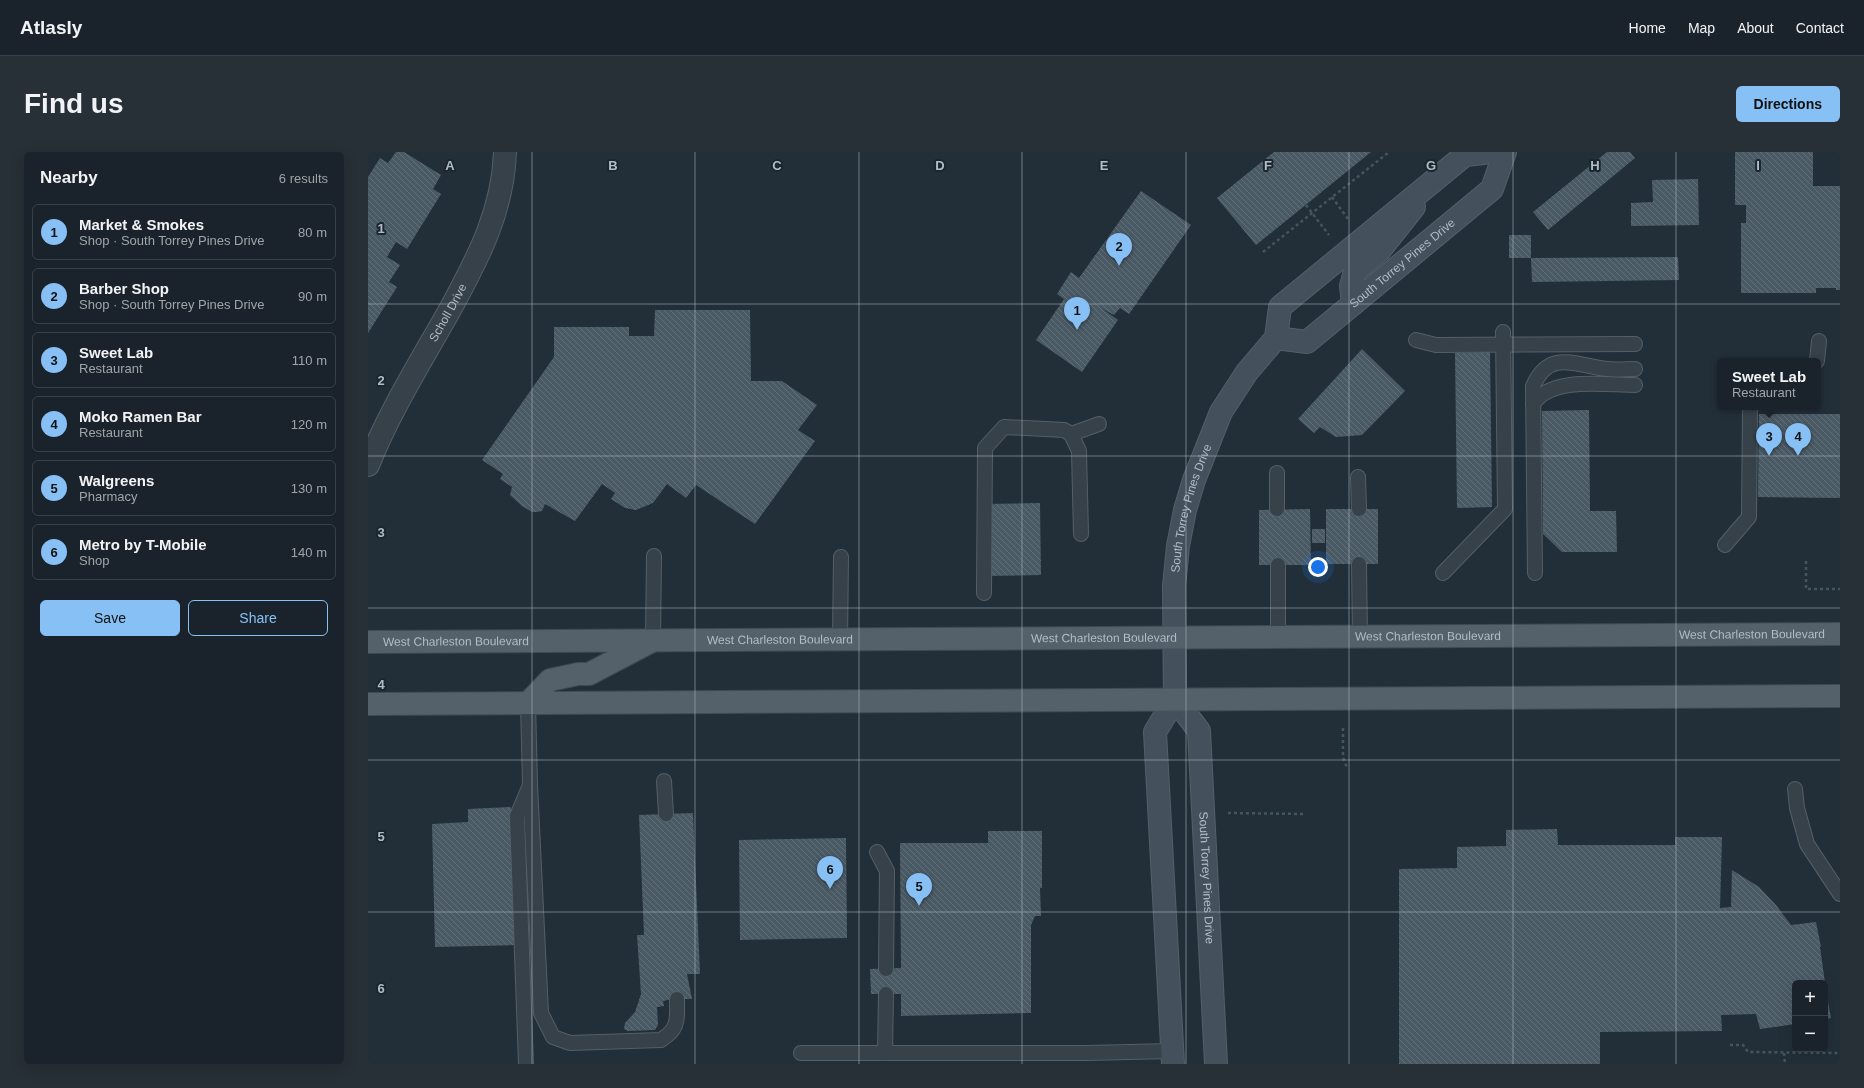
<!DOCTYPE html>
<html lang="en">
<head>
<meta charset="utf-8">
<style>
  :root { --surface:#1a232b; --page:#272f37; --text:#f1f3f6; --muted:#9fa4a9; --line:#384047; --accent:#87c0f5 }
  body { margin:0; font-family:Helvetica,sans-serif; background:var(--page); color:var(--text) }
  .controls { position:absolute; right:12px; bottom:12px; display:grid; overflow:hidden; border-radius:6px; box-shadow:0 4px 16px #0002 }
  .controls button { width:36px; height:36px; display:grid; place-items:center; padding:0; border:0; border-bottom:1px solid var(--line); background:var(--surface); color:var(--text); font:20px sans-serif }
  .you { position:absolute; left:950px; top:415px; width:14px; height:14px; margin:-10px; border:3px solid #fff; border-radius:50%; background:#1a73e8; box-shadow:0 0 0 6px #1a73e833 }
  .badge { display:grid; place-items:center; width:26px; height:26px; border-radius:50%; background:var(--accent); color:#111; font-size:13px; font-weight:700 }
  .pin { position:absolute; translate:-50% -33px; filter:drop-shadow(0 1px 2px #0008) }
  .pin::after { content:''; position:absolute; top:21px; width:14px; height:12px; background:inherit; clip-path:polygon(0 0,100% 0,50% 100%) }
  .popup { position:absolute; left:1349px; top:206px; width:104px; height:52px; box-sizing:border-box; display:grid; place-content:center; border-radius:6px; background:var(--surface); filter:drop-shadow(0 1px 3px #0005); font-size:13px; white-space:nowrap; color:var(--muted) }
  .popup b { font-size:15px; color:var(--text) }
  .popup::after { content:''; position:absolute; left:50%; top:100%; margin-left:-8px; border:8px solid transparent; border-top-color:var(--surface) }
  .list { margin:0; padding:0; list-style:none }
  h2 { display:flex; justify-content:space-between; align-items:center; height:52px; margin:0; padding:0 16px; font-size:17px }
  h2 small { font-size:13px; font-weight:400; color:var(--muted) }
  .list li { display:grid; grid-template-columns:26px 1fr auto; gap:12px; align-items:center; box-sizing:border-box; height:56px; margin:0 8px 8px; padding:0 8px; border:1px solid var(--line); border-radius:6px }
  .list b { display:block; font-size:15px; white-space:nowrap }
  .list p { margin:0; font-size:13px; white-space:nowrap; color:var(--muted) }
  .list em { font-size:13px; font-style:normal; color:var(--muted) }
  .actions { display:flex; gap:8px; padding:12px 16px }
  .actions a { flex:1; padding:9px 0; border:1px solid var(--accent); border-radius:6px; text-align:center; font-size:14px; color:var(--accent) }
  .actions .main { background:var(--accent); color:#111 }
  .map { position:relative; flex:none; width:1472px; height:912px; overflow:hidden; border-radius:6px }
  header { display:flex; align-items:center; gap:24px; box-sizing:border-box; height:56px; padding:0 20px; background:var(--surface); border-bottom:1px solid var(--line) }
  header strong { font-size:19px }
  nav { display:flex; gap:22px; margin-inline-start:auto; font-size:14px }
  .intro { display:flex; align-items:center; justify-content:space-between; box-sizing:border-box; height:96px; padding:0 24px }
  h1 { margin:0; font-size:28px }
  .button { padding:10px 18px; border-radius:6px; background:var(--accent); color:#111; font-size:14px; font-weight:700 }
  main { display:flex; gap:24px; padding:0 24px }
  aside { flex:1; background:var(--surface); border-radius:6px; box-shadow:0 4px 16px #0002 }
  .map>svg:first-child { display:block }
  .building { fill:url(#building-back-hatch) }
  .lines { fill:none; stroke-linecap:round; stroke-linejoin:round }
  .lane-casing { stroke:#545f68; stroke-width:16 }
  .street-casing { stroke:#545f68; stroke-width:24 }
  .secondary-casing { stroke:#545f68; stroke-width:24 }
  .primary-casing { stroke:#3f4a53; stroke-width:24 }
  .path { stroke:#425757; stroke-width:2.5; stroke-dasharray:3 3; stroke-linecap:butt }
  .lane { stroke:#36414a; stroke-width:14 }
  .street { stroke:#36414a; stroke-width:22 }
  .secondary { stroke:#44515d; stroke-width:22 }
  .primary { stroke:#54606a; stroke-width:22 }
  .grid { fill:none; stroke:#b1bcc6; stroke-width:1; stroke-opacity:0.55 }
  .labels { text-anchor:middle; stroke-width:4; stroke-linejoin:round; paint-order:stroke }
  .street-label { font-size:12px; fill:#b1bcc6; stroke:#1b262f }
  .grid-label { font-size:13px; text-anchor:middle; font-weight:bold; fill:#b1bcc6; stroke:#1b262f; stroke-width:4; stroke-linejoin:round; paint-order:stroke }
</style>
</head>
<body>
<header>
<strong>Atlasly</strong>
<nav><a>Home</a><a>Map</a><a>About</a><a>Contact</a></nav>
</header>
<div class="intro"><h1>Find us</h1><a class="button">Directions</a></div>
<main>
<aside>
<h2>Nearby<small>6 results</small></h2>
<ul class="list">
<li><span class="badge">1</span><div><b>Market &amp; Smokes</b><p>Shop · South Torrey Pines Drive</p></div><em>80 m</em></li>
<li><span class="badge">2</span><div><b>Barber Shop</b><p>Shop · South Torrey Pines Drive</p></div><em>90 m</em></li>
<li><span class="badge">3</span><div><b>Sweet Lab</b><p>Restaurant</p></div><em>110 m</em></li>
<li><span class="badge">4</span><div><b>Moko Ramen Bar</b><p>Restaurant</p></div><em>120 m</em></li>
<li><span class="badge">5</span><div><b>Walgreens</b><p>Pharmacy</p></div><em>130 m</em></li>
<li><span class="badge">6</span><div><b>Metro by T-Mobile</b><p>Shop</p></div><em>140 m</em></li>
</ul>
<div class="actions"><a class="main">Save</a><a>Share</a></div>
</aside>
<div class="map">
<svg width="1472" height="912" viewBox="0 0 1472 912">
  <defs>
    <pattern id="building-back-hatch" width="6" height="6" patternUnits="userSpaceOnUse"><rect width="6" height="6" fill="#4a5a65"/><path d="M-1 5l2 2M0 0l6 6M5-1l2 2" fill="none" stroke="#62707a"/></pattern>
  </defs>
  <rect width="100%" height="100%" fill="#222f39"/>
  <g class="building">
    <path d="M28,0H36L73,23L65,37L73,42L39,97L28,90L19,105L32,113L21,130L29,135L0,181V25L12,6L20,11Z"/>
    <path d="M906,0H1003L888,93L849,46Z"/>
    <path d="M1239,0H1262L1267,6L1180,78L1165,60Z"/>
    <path d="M1367,0H1445V34H1472V138H1468V136H1448V141H1373V71H1378V53H1367Z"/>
    <path d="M1330,27L1331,73L1263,74V51L1285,50L1284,28Z"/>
    <path d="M773,39L823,73L761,162L752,156L746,163L733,156L750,168L714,220L668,188L696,147L689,142L703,120L711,126Z"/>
    <rect x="1141" y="83" width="22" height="23"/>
    <path d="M1310,105L1311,128L1164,130L1163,106Z"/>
    <path d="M287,158H382L383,229H414L449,253L430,278L447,289L387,372L328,333L318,346L299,332L285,351L268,358L257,356L243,347L247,341L234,332L207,369L177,352L174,359L169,360H164L154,354L142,343L144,335L132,327L135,322L114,308L186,205V175H261V184H286Z"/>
    <path d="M994,197L1037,239L994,283L968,285L952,275L946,281L930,267Z"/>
    <path d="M1122,200L1124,355L1089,356L1087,201Z"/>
    <path d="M1221,258L1222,359H1248L1249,400H1194L1175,382L1174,259Z"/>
    <path d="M1391,262H1472V346L1390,345Z"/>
    <path d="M672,351L673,423L615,424L614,352Z"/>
    <path d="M942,357L943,413H891V358Z"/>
    <rect x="958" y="357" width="52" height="55"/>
    <rect x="944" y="377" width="13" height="14"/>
    <path d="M143,655L147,793L67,795L64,672L100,670V657Z"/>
    <path d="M325,661L332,822H319L324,847H304L295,849L296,854L289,855L290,873L287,878L260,879L256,877L257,871L267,860L273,842L269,783H276L271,663Z"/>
    <path d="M1189,677L1190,693H1307V685H1354L1352,756L1363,755L1364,718L1391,735L1408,753L1423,773L1448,770L1453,795H1452L1457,831H1427V872L1392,877L1388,862L1353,863L1354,879L1232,880V912H1031V717L1089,716V695L1138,694V678Z"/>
    <path d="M620,679H674V736H672L673,764H667L663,773V861L533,864V842H503L502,817L533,816L532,691H620Z"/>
    <path d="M478,686L479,786L372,788L371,688Z"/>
    <path d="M1457,834L1463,866L1457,867Z"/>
  </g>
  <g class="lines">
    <g class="lane-casing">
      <g id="lane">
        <path d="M1048,188L1068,193L1267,192"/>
        <path d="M1449,209L1451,189"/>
        <path d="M1165,252C1183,224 1237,233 1267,233"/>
        <path d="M703,282L731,272"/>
        <path d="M909,321V357"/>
        <path d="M990,325L991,357"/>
        <path d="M1357,393L1381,365L1382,255"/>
        <path d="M991,412L992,486"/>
        <path d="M910,413V486"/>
        <path d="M1075,421L1137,357L1135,180"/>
        <path d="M1167,421L1165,234C1182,196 1208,214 1239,217C1248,218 1258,217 1267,217"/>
        <path d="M616,441L617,296L636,275L696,278L703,282L711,299L713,382"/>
        <path d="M472,487L473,405"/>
        <path d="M285,488L286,404"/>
        <path d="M296,629L298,662"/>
        <path d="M162,633L173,861L185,885L202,891L293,888C312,876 309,866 309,847"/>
        <path d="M1427,637L1429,656L1439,692L1472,742"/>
        <path d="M509,700L519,719L518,817"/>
        <path d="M433,901H719L804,899"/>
        <path d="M517,901L518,842"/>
        <path d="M158,912L149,664L162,633L160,551"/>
      </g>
    </g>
    <g class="street-casing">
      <g id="street">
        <path id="s1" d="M0,313C22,258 55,206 84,154C111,104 135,58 137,0"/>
      </g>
    </g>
    <g class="secondary-casing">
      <g id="secondary">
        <path d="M985,152L983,134L987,119L1012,98L1046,55"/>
        <path id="s2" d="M908,186L939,190L1124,37L1137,0"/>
        <path id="s3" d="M807,547L831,579L848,912"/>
        <path id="s4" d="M805,912L787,580L807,547L806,434L810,394L817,358L826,328L853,260L879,220L908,186L912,155L1097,3L1124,0"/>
      </g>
    </g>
    <g class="primary-casing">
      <g id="primary">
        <path id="s5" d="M0,490L1472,482"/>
        <path d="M160,551L182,528L210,522H221L282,490"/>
        <path d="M0,552L1472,544"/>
      </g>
    </g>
    <g class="path">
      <path d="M964,45L980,67"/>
      <path d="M938,53L961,83"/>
      <path d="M895,100L1021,0"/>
      <path d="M1438,409V437H1472"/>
      <path d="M975,576V605L979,616"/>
      <path d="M860,661L935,662"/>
      <path d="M1362,893H1375L1380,900L1472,901"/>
      <path d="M1416,901L1417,912"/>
    </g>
    <use href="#lane" class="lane"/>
    <use href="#street" class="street"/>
    <use href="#secondary" class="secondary"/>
    <use href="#primary" class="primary"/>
  </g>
  <path class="grid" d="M164,0V912M327,0V912M491,0V912M654,0V912M818,0V912M981,0V912M1145,0V912M1308,0V912M0,152H1472M0,304H1472M0,456H1472M0,608H1472M0,760H1472"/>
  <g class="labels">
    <g class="street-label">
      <text dy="4" stroke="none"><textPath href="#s2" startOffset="155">South Torrey Pines Drive</textPath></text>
      <text dy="4" stroke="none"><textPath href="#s1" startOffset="172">Scholl Drive</textPath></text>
      <text dy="4" stroke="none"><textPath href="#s4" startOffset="564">South Torrey Pines Drive</textPath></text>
      <text dy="4" stroke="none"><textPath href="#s5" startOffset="1384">West Charleston Boulevard</textPath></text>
      <text dy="4" stroke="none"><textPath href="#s5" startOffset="1060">West Charleston Boulevard</textPath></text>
      <text dy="4" stroke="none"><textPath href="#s5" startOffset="736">West Charleston Boulevard</textPath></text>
      <text dy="4" stroke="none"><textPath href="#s5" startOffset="412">West Charleston Boulevard</textPath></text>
      <text dy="4" stroke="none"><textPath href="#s5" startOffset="88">West Charleston Boulevard</textPath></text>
      <text dy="4" stroke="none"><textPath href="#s3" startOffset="187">South Torrey Pines Drive</textPath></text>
    </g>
  </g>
  <g class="grid-label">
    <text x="82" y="18">A</text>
    <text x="245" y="18">B</text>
    <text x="409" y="18">C</text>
    <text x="572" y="18">D</text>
    <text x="736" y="18">E</text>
    <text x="900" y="18">F</text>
    <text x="1063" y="18">G</text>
    <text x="1227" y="18">H</text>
    <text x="1390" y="18">I</text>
    <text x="13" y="81">1</text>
    <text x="13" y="233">2</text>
    <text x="13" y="385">3</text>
    <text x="13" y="537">4</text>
    <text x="13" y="689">5</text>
    <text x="13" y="841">6</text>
  </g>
</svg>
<div class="controls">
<button>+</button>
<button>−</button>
</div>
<div class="you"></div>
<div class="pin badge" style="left:709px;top:178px">1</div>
<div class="pin badge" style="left:751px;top:114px">2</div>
<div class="pin badge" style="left:1401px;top:304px">3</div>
<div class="popup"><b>Sweet Lab</b>Restaurant</div>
<div class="pin badge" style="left:1430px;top:304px">4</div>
<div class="pin badge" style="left:551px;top:754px">5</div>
<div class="pin badge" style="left:462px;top:737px">6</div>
</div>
</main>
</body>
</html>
